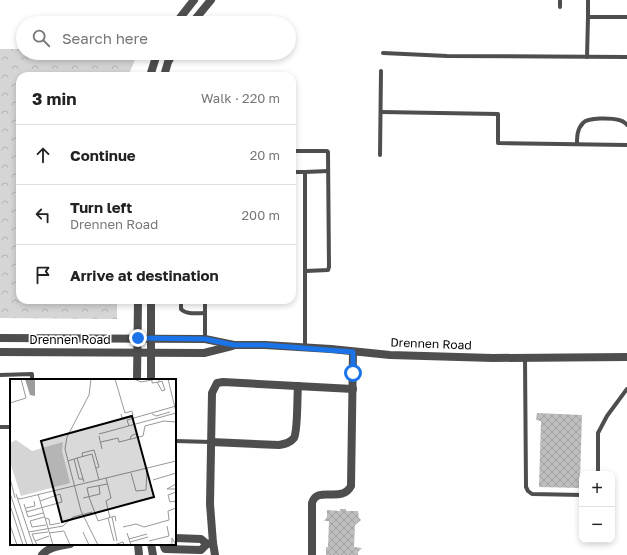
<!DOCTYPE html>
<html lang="en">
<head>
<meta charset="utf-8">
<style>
  :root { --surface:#fff; --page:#f2f2f2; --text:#222; --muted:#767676; --line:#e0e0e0 }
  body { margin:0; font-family:"Golos Text",sans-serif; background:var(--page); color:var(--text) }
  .controls { position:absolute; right:12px; bottom:12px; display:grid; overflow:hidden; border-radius:8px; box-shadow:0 2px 6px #0003 }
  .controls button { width:36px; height:36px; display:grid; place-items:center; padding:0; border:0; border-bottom:1px solid var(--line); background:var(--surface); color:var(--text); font:20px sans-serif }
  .stop { position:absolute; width:12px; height:12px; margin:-9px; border:3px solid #1a73e8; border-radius:50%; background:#fff }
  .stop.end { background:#1a73e8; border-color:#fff; box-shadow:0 1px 4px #0008 }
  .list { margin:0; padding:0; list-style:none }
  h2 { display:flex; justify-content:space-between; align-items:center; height:52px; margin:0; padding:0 16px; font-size:17px }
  h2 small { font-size:13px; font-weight:400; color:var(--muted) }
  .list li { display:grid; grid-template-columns:26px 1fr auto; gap:12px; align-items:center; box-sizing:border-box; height:60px; padding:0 16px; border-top:1px solid var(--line) }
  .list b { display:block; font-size:15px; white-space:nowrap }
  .list p { margin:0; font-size:13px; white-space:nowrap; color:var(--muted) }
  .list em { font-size:13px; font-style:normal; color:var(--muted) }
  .icon { flex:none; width:22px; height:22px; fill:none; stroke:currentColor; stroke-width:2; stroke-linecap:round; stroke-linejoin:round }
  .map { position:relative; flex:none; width:627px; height:555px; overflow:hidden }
  .search { position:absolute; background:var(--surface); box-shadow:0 2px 6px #0003; left:16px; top:16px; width:280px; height:44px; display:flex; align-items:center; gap:10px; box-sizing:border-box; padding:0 14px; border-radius:22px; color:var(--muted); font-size:15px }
  .panel { position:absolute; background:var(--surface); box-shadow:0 2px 6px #0003; left:16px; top:72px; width:280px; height:232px; border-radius:12px }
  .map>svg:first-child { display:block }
  .forest { fill:url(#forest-crowns) }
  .building { fill:url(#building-cross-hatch) }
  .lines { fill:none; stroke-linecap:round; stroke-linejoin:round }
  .service { stroke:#4e4e4e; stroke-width:4 }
  .minor { stroke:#4e4e4e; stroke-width:8 }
  .tertiary { stroke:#4e4e4e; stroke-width:8 }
  .route { stroke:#1a73e8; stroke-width:5 }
  .labels { text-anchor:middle; stroke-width:3.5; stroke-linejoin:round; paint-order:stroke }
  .street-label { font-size:12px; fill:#000; stroke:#fff }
  .inset-road { fill:none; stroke:#999; stroke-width:1 }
  .view { fill:#000; fill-opacity:0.15; stroke:#000; stroke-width:2 }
  .inset-edge { fill:none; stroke:#000; stroke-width:2 }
</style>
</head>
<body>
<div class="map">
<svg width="627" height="555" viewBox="0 0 627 555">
  <defs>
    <pattern id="forest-crowns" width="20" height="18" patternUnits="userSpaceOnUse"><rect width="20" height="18" fill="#d5d5d5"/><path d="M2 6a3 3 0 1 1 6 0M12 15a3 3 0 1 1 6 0" fill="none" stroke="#b5b5b5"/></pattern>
    <pattern id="building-cross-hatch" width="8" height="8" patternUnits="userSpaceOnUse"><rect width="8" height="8" fill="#bebebe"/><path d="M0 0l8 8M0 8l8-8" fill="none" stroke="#a2a2a2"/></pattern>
  </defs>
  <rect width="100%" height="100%" fill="#fff"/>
  <path class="forest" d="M0,49H23V53H138L128,76H20V300H117V319L0,318Z"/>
  <g class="building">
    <path d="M537,413L582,415L580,479H582V488L539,487L541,421L536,420Z"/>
    <path d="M340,509H346V511H358L359,518L361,520L355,525L354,547L362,548L358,552V555H326V547H328L329,521H324L327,517V510L340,511Z"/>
  </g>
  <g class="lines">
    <g class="service">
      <path d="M560,7V0"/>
      <path d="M588,17V0"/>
      <path d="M383,53L447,56L627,57"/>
      <path d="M587,57L588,17H627"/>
      <path d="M381,112L498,114V143L627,145"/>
      <path d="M577,144C577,137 577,129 583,123C588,117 612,118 619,120C623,121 625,122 627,125"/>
      <path d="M292,151H327L328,152L329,267L328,270L306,271"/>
      <path d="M380,155L381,71"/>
      <path d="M292,172H305V348"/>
      <path d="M305,172L328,171"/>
      <path d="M181,300V309C186,315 197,313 205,313"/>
      <path d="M205,339V300"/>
      <path d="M525,358L526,487L528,491L532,494L582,495"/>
      <path d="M0,375L32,374V380"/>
      <path d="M0,427H11"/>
      <path d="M175,441L211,442"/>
      <path d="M598,474V433L607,416L627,389"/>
    </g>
    <g class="minor">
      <path d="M211,442L279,445C285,444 290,443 294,438C298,430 297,396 298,386"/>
      <path d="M175,538L201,539L207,544"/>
      <path d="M163,544L165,549L201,550L207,544L213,543"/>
      <path d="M42,555C48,547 60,546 70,544"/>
      <path d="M215,555L213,543L210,504L212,393L217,383L223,382L353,389"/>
      <path d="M312,555V503C317,485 342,504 351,486L353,352"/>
    </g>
    <g class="tertiary">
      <path d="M176,23L194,0"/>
      <path d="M192,23L211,0"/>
      <path d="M150,76L156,57L158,53"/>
      <path d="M164,76L168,62L173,53"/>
      <path d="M0,338L205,339L234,345H265L331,349L390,355L493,358L627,357"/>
      <path d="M0,352L204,353L232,346"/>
      <path d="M137,380L138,300"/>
      <path d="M151,380V300"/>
      <path d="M138,544L139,555"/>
      <path d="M151,544L153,555"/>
    </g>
  </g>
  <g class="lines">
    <path class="route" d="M138,338L205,339L234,345H265L353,352V373"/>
  </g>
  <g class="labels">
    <g class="street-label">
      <text x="70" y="344">Drennen Road</text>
      <text transform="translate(431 344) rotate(2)" y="4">Drennen Road</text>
    </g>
  </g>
  <g transform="translate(10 379)">
    <rect width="166" height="166" fill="#fff"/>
    <path d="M6,61L22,72L53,63L52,72L60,104L11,117L0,83V64Z" fill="#d5d5d5"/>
    <path d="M15,0H25V17L20,16Z" fill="#9c9c9c"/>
    <path class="inset-road" d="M81,0L79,16L57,58L55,70L71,132L88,166M105,0L115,34L122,32L123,36L112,39L111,35M124,0L131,3L142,1M142,0V4L149,3V0M158,0L166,33M147,3L152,12L155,11L152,2L149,3M0,24L16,19L11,0M142,35L146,37L160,33M119,47L117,41L166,27M89,55L166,34M89,57L92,70M120,60L121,57L125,55L129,58M91,63L108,59L109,63L133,57L135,47L154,42L166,43M73,78L72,74L84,71L89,88L86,89M67,79L82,75L89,101M64,80L69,100H73M58,82L67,79L74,103M121,94L126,112L136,111L137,89M0,99L5,119M96,99L101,119L96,122L100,139M143,101L166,94M97,105L77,109L79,118L88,142L105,137L106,142M166,105L157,110H166M166,113L158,116L160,123L166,122M0,114L17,166M6,115L23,166M28,115L43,166M7,119L10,120L166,82M73,119L90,115L89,107M14,125L18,138L33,134M1,129L13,166M16,129L25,127L24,122M16,133L52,123L50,115L30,122M34,138L20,142L22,148L36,146M102,138L107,162M35,139L39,140L40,146L50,144M98,139L104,162M0,146L7,166M113,148L126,145L134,148L159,141L158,132L166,129M19,153L53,147L63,138L82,133M73,153L79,166M39,154L54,152L60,166M117,154L121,166M119,160L137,155M25,162L39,157M139,162L159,157L157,147M120,163L138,158M27,166L22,155L38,153M104,166L113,163L114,166M162,166V159L166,166"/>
    <path class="view" d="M122,37L144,118L52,143L31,62Z"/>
    <rect width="166" height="166" class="inset-edge"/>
  </g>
</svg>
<div class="controls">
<button>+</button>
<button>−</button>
</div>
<div class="stop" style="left:353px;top:373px"></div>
<div class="stop end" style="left:138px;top:338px"></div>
<div class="search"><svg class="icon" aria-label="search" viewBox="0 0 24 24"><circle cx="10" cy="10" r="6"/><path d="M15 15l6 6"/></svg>Search here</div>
<section class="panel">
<h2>3 min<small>Walk · 220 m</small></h2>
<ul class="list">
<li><svg class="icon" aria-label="ahead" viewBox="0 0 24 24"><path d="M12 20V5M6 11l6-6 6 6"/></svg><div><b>Continue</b></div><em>20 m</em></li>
<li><svg class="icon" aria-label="left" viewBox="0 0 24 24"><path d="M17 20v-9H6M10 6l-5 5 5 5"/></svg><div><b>Turn left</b><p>Drennen Road</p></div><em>200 m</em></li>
<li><svg class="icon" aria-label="arrive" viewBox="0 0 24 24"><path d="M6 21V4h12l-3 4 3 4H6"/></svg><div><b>Arrive at destination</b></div></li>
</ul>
</section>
</div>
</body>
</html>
